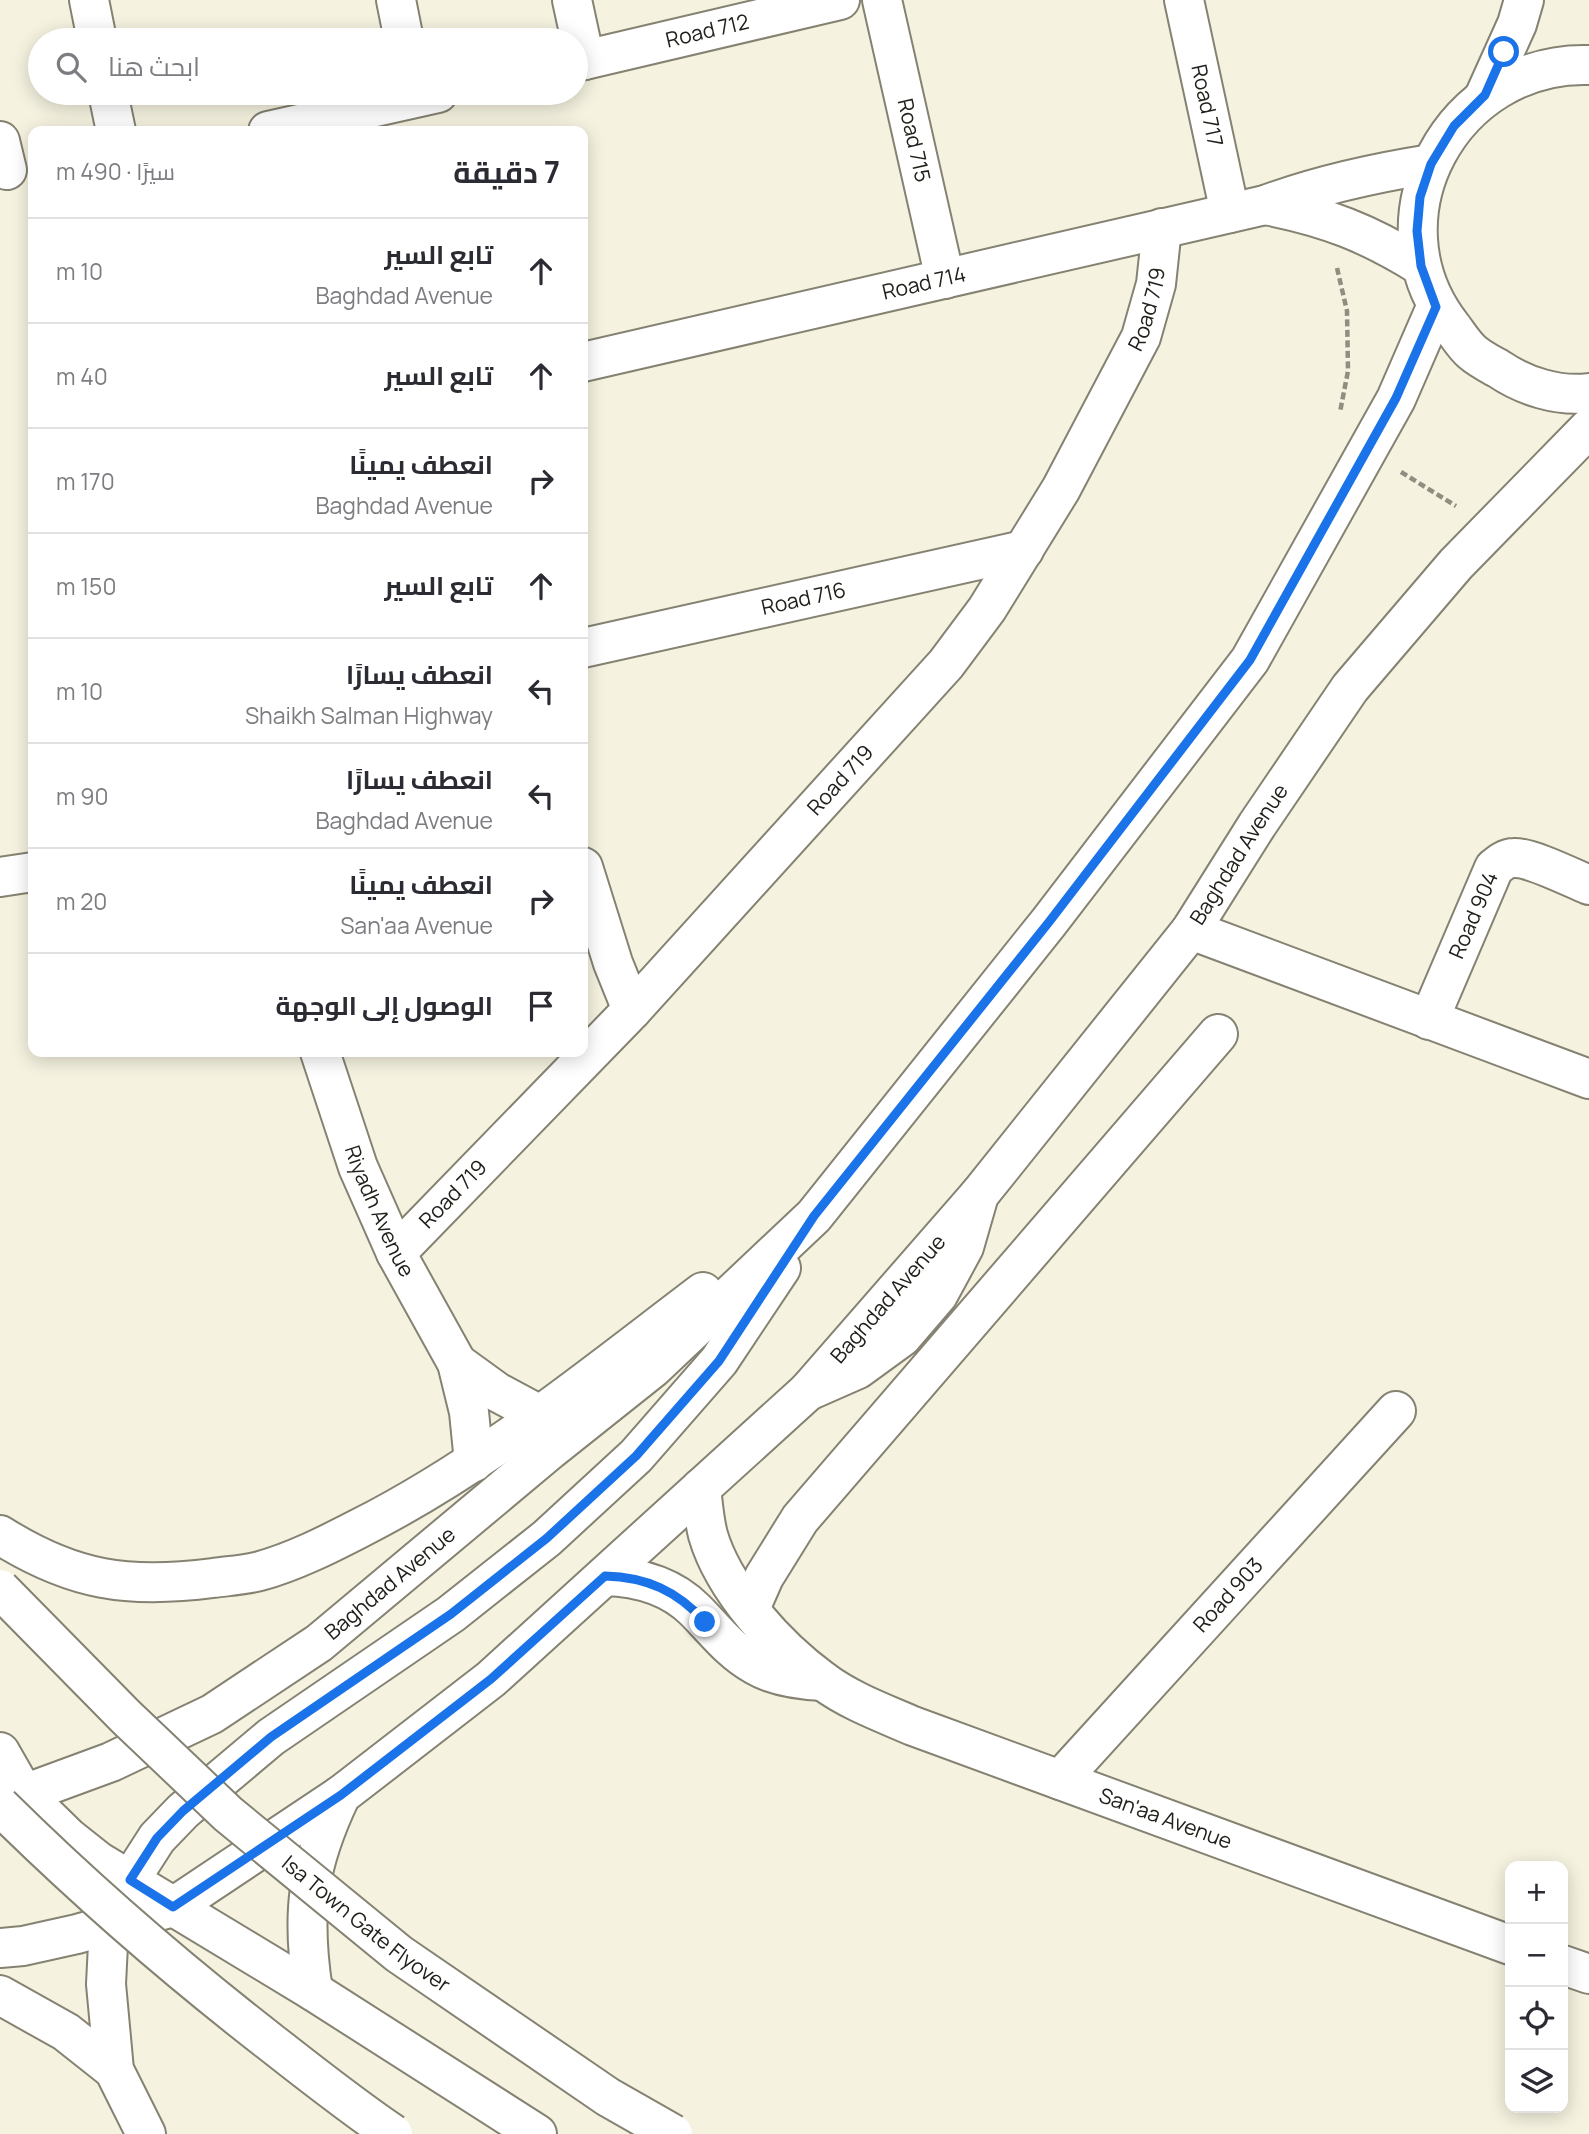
<!DOCTYPE html>
<html lang="ar">
<head>
<meta charset="utf-8">
<style>
  :root { --surface:#fff; --page:#f2f2f3; --text:#2b2b33; --muted:#7c7c81; --line:#e1e1e2 }
  body { margin:0; font-family:Manrope,Cairo,sans-serif; background:var(--page); color:var(--text); direction:rtl }
  .controls { position:absolute; right:21px; bottom:21px; display:grid; overflow:hidden; border-radius:14px; box-shadow:0 4px 18px #0003 }
  .controls button { width:63px; height:63px; display:grid; place-items:center; padding:0; border:0; border-bottom:2px solid var(--line); background:var(--surface); color:var(--text); font:35px sans-serif }
  .stop { position:absolute; width:21px; height:21px; margin:-16px; border:5px solid #1a73e8; border-radius:50%; background:#fff }
  .stop.end { background:#1a73e8; border-color:#fff; box-shadow:0 2px 7px #0008 }
  .list { margin:0; padding:0; list-style:none }
  h2 { display:flex; justify-content:space-between; align-items:center; height:91px; margin:0; padding:0 28px; font-size:30px }
  h2 small { font-size:23px; font-weight:400; color:var(--muted) }
  .list li { display:grid; grid-template-columns:46px 1fr auto; gap:21px; align-items:center; box-sizing:border-box; height:105px; padding:0 28px; border-top:2px solid var(--line) }
  .list b { display:block; font-size:26px; white-space:nowrap }
  .list p { margin:0; font-size:23px; white-space:nowrap; color:var(--muted) }
  .list em { font-size:23px; font-style:normal; color:var(--muted) }
  .icon { flex:none; width:38px; height:38px; fill:none; stroke:currentColor; stroke-width:2; stroke-linecap:round; stroke-linejoin:round }
  .map { position:relative; flex:none; width:1589px; height:2134px; overflow:hidden; direction:ltr }
  .search { position:absolute; background:var(--surface); box-shadow:0 4px 18px #0003; left:28px; top:28px; width:560px; height:77px; display:flex; align-items:center; gap:18px; box-sizing:border-box; padding:0 24px; border-radius:38px; color:var(--muted); font-size:26px }
  .panel { position:absolute; background:var(--surface); box-shadow:0 4px 18px #0003; left:28px; top:126px; width:560px; height:931px; border-radius:14px; direction:rtl }
  .map>svg:first-child { display:block }
  .lines { fill:none; stroke-linecap:round; stroke-linejoin:round }
  .minor-casing { stroke:#858272; stroke-width:42 }
  .major-casing { stroke:#858272; stroke-width:42 }
  .path { stroke:#908d81; stroke-width:4.5; stroke-dasharray:7 3.5; stroke-linecap:butt }
  .minor { stroke:#fff; stroke-width:38 }
  .major { stroke:#fff; stroke-width:38 }
  .major-bridge-casing { stroke:#858272; stroke-width:42; stroke-linecap:butt }
  .major-bridge { stroke:#fff; stroke-width:38 }
  .route { stroke:#1a73e8; stroke-width:9 }
  .labels { text-anchor:middle; stroke-width:6; stroke-linejoin:round; paint-order:stroke }
  .street-label { font-size:21px; fill:#22201a; stroke:#f5f2e0 }
</style>
</head>
<body>
<div class="map">
<svg width="1589" height="2134" viewBox="0 0 1589 2134">
  <rect width="100%" height="100%" fill="#f5f2e0"/>
  <g class="lines">
    <g class="minor-casing">
      <g id="minor">
        <path d="M89,0L97,40"/>
        <path d="M396,0L404,40"/>
        <path d="M572,0L585,60"/>
        <path id="s1" d="M882,0L945,279"/>
        <path id="s2" d="M1184,0L1230,213"/>
        <path id="s3" d="M576,62L840,0"/>
        <path d="M108,93L116,131"/>
        <path d="M1485,95L1517,24L1524,0"/>
        <path d="M268,131L438,93"/>
        <path d="M0,141L7,170"/>
        <path d="M1265,205C1327,217 1368,233 1421,266"/>
        <path id="s4" d="M583,362L1265,205C1319,185 1374,173 1431,164"/>
        <path id="s5" d="M583,648L1024,550"/>
        <path d="M583,867L613,963L632,1010"/>
        <path d="M0,877L33,872"/>
        <path d="M1191,930L1589,1079"/>
        <path id="s6" d="M1429,1020L1494,868C1500,863 1506,858 1514,858C1530,857 1572,878 1589,885"/>
        <path id="s7" d="M320,1052L358,1167L396,1253L457,1363L469,1412L474,1462"/>
        <path id="s8" d="M396,1253L632,1010L946,664L987,609L1061,489L1141,337L1156,284L1162,228"/>
        <path d="M457,1363L497,1392L540,1415"/>
        <path d="M808,1391L858,1369L902,1337L938,1295L964,1247L979,1195"/>
        <path id="s9" d="M701,1488C703,1504 704,1520 708,1535C724,1590 778,1648 823,1681C850,1701 883,1713 913,1726L1510,1945"/>
        <path d="M605,1576C638,1577 671,1586 695,1610C715,1630 730,1651 755,1665C775,1677 800,1680 823,1681"/>
        <path d="M750,1609L764,1577L800,1519L1218,1034"/>
        <path id="s10" d="M1060,1780L1396,1411"/>
        <path d="M1563,1965L1589,1974"/>
      </g>
    </g>
    <g class="major-casing">
      <g id="major">
        <path d="M1589,65C1453,61 1366,218 1452,327C1458,335 1464,345 1472,352C1480,359 1490,364 1499,369C1524,386 1558,397 1589,393"/>
        <path d="M0,1535C73,1581 128,1589 213,1578C228,1576 245,1575 260,1571C293,1562 327,1545 358,1529C483,1466 592,1376 703,1292"/>
        <path d="M0,1752L24,1794L69,1838L98,1861L313,1991L537,2134"/>
        <path id="s11" d="M0,1798L24,1794L111,1762L212,1714L319,1643L550,1450L653,1368L814,1216L1049,922L1250,660L1396,399L1436,307"/>
        <path id="s12" d="M0,1948L23,1946L77,1934L173,1907L341,1795L491,1679L808,1391L979,1195L1191,930L1257,825L1350,688L1456,564L1589,428"/>
        <path d="M313,1991C301,1913 307,1866 341,1795"/>
        <path d="M0,1995L66,2032L114,2070"/>
        <path d="M146,2134L114,2070L106,1984L109,1925L130,1880L157,1838L183,1811L271,1737L451,1614L547,1538L636,1456L719,1361L781,1268"/>
      </g>
    </g>
    <g class="path">
      <path d="M1337,268L1347,311L1348,371L1340,412"/>
      <path d="M1401,472L1456,506"/>
    </g>
    <use href="#minor" class="minor"/>
    <use href="#major" class="major"/>
    <g class="major-bridge-casing">
      <g id="major-bridge">
        <path id="s13" d="M0,1589L126,1717L228,1814L399,1954L608,2097L673,2134"/>
        <path d="M0,1806C85,1890 175,1968 269,2041C310,2073 350,2105 393,2134"/>
      </g>
    </g>
    <use href="#major-bridge" class="major-bridge"/>
  </g>
  <g class="lines">
    <path class="route" d="M705,1622C678,1591 646,1577 605,1576L491,1679L341,1795L173,1907L130,1880L157,1838L183,1811L271,1737L451,1614L547,1538L636,1456L719,1361L814,1216L1049,922L1250,660L1396,398L1436,307L1421,266L1417,231L1420,197L1431,164L1454,126L1485,95L1504,52"/>
  </g>
  <g class="labels">
    <g class="street-label">
      <text dy="7" stroke="none"><textPath href="#s3" startOffset="135">Road 712</textPath></text>
      <text dy="7" stroke="none"><textPath href="#s2" startOffset="108">Road 717</textPath></text>
      <text dy="7" stroke="none"><textPath href="#s1" startOffset="144">Road 715</textPath></text>
      <text dy="7" stroke="none"><textPath href="#s4" startOffset="350">Road 714</textPath></text>
      <text dy="7" stroke="none"><textPath href="#s8" startOffset="1216">Road 719</textPath></text>
      <text dy="7" stroke="none"><textPath href="#s5" startOffset="226">Road 716</textPath></text>
      <text dy="7" stroke="none"><textPath href="#s8" startOffset="649">Road 719</textPath></text>
      <text dy="7" stroke="none"><textPath href="#s12" startOffset="1687">Baghdad Avenue</textPath></text>
      <text dy="7" stroke="none"><textPath href="#s6" startOffset="114">Road 904</textPath></text>
      <text dy="7" stroke="none"><textPath href="#s8" startOffset="82">Road 719</textPath></text>
      <text dy="7" stroke="none"><textPath href="#s7" startOffset="170">Riyadh Avenue</textPath></text>
      <text dy="7" stroke="none"><textPath href="#s12" startOffset="1120">Baghdad Avenue</textPath></text>
      <text dy="7" stroke="none"><textPath href="#s11" startOffset="450">Baghdad Avenue</textPath></text>
      <text dy="7" stroke="none"><textPath href="#s10" startOffset="250">Road 903</textPath></text>
      <text dy="7" stroke="none"><textPath href="#s9" startOffset="606">San'aa Avenue</textPath></text>
      <text dy="7" stroke="none"><textPath href="#s13" startOffset="497">Isa Town Gate Flyover</textPath></text>
    </g>
  </g>
</svg>
<div class="controls">
<button>+</button>
<button>−</button>
<button><svg class="icon" aria-label="locate" viewBox="0 0 24 24"><circle cx="12" cy="12" r="6"/><path d="M12 2v4M12 18v4M2 12h4M18 12h4"/></svg></button>
<button><svg class="icon" aria-label="layers" viewBox="0 0 24 24"><path d="M12 4l9 5-9 5-9-5zM3 14l9 5 9-5"/></svg></button>
</div>
<div class="stop" style="left:1504px;top:52px"></div>
<div class="stop end" style="left:705px;top:1622px"></div>
<div class="search"><svg class="icon" aria-label="search" viewBox="0 0 24 24"><circle cx="10" cy="10" r="6"/><path d="M15 15l6 6"/></svg>ابحث هنا</div>
<section class="panel">
<h2>7 دقيقة<small>سيرًا · 490 m</small></h2>
<ul class="list">
<li><svg class="icon" aria-label="ahead" viewBox="0 0 24 24"><path d="M12 20V5M6 11l6-6 6 6"/></svg><div><b>تابع السير</b><p>Baghdad Avenue</p></div><em>10 m</em></li>
<li><svg class="icon" aria-label="ahead" viewBox="0 0 24 24"><path d="M12 20V5M6 11l6-6 6 6"/></svg><div><b>تابع السير</b></div><em>40 m</em></li>
<li><svg class="icon" aria-label="right" viewBox="0 0 24 24"><path d="M7 20v-9h11M14 6l5 5-5 5"/></svg><div><b>انعطف يمينًا</b><p>Baghdad Avenue</p></div><em>170 m</em></li>
<li><svg class="icon" aria-label="ahead" viewBox="0 0 24 24"><path d="M12 20V5M6 11l6-6 6 6"/></svg><div><b>تابع السير</b></div><em>150 m</em></li>
<li><svg class="icon" aria-label="left" viewBox="0 0 24 24"><path d="M17 20v-9H6M10 6l-5 5 5 5"/></svg><div><b>انعطف يسارًا</b><p>Shaikh Salman Highway</p></div><em>10 m</em></li>
<li><svg class="icon" aria-label="left" viewBox="0 0 24 24"><path d="M17 20v-9H6M10 6l-5 5 5 5"/></svg><div><b>انعطف يسارًا</b><p>Baghdad Avenue</p></div><em>90 m</em></li>
<li><svg class="icon" aria-label="right" viewBox="0 0 24 24"><path d="M7 20v-9h11M14 6l5 5-5 5"/></svg><div><b>انعطف يمينًا</b><p>San'aa Avenue</p></div><em>20 m</em></li>
<li><svg class="icon" aria-label="arrive" viewBox="0 0 24 24"><path d="M6 21V4h12l-3 4 3 4H6"/></svg><div><b>الوصول إلى الوجهة</b></div></li>
</ul>
</section>
</div>
</body>
</html>
